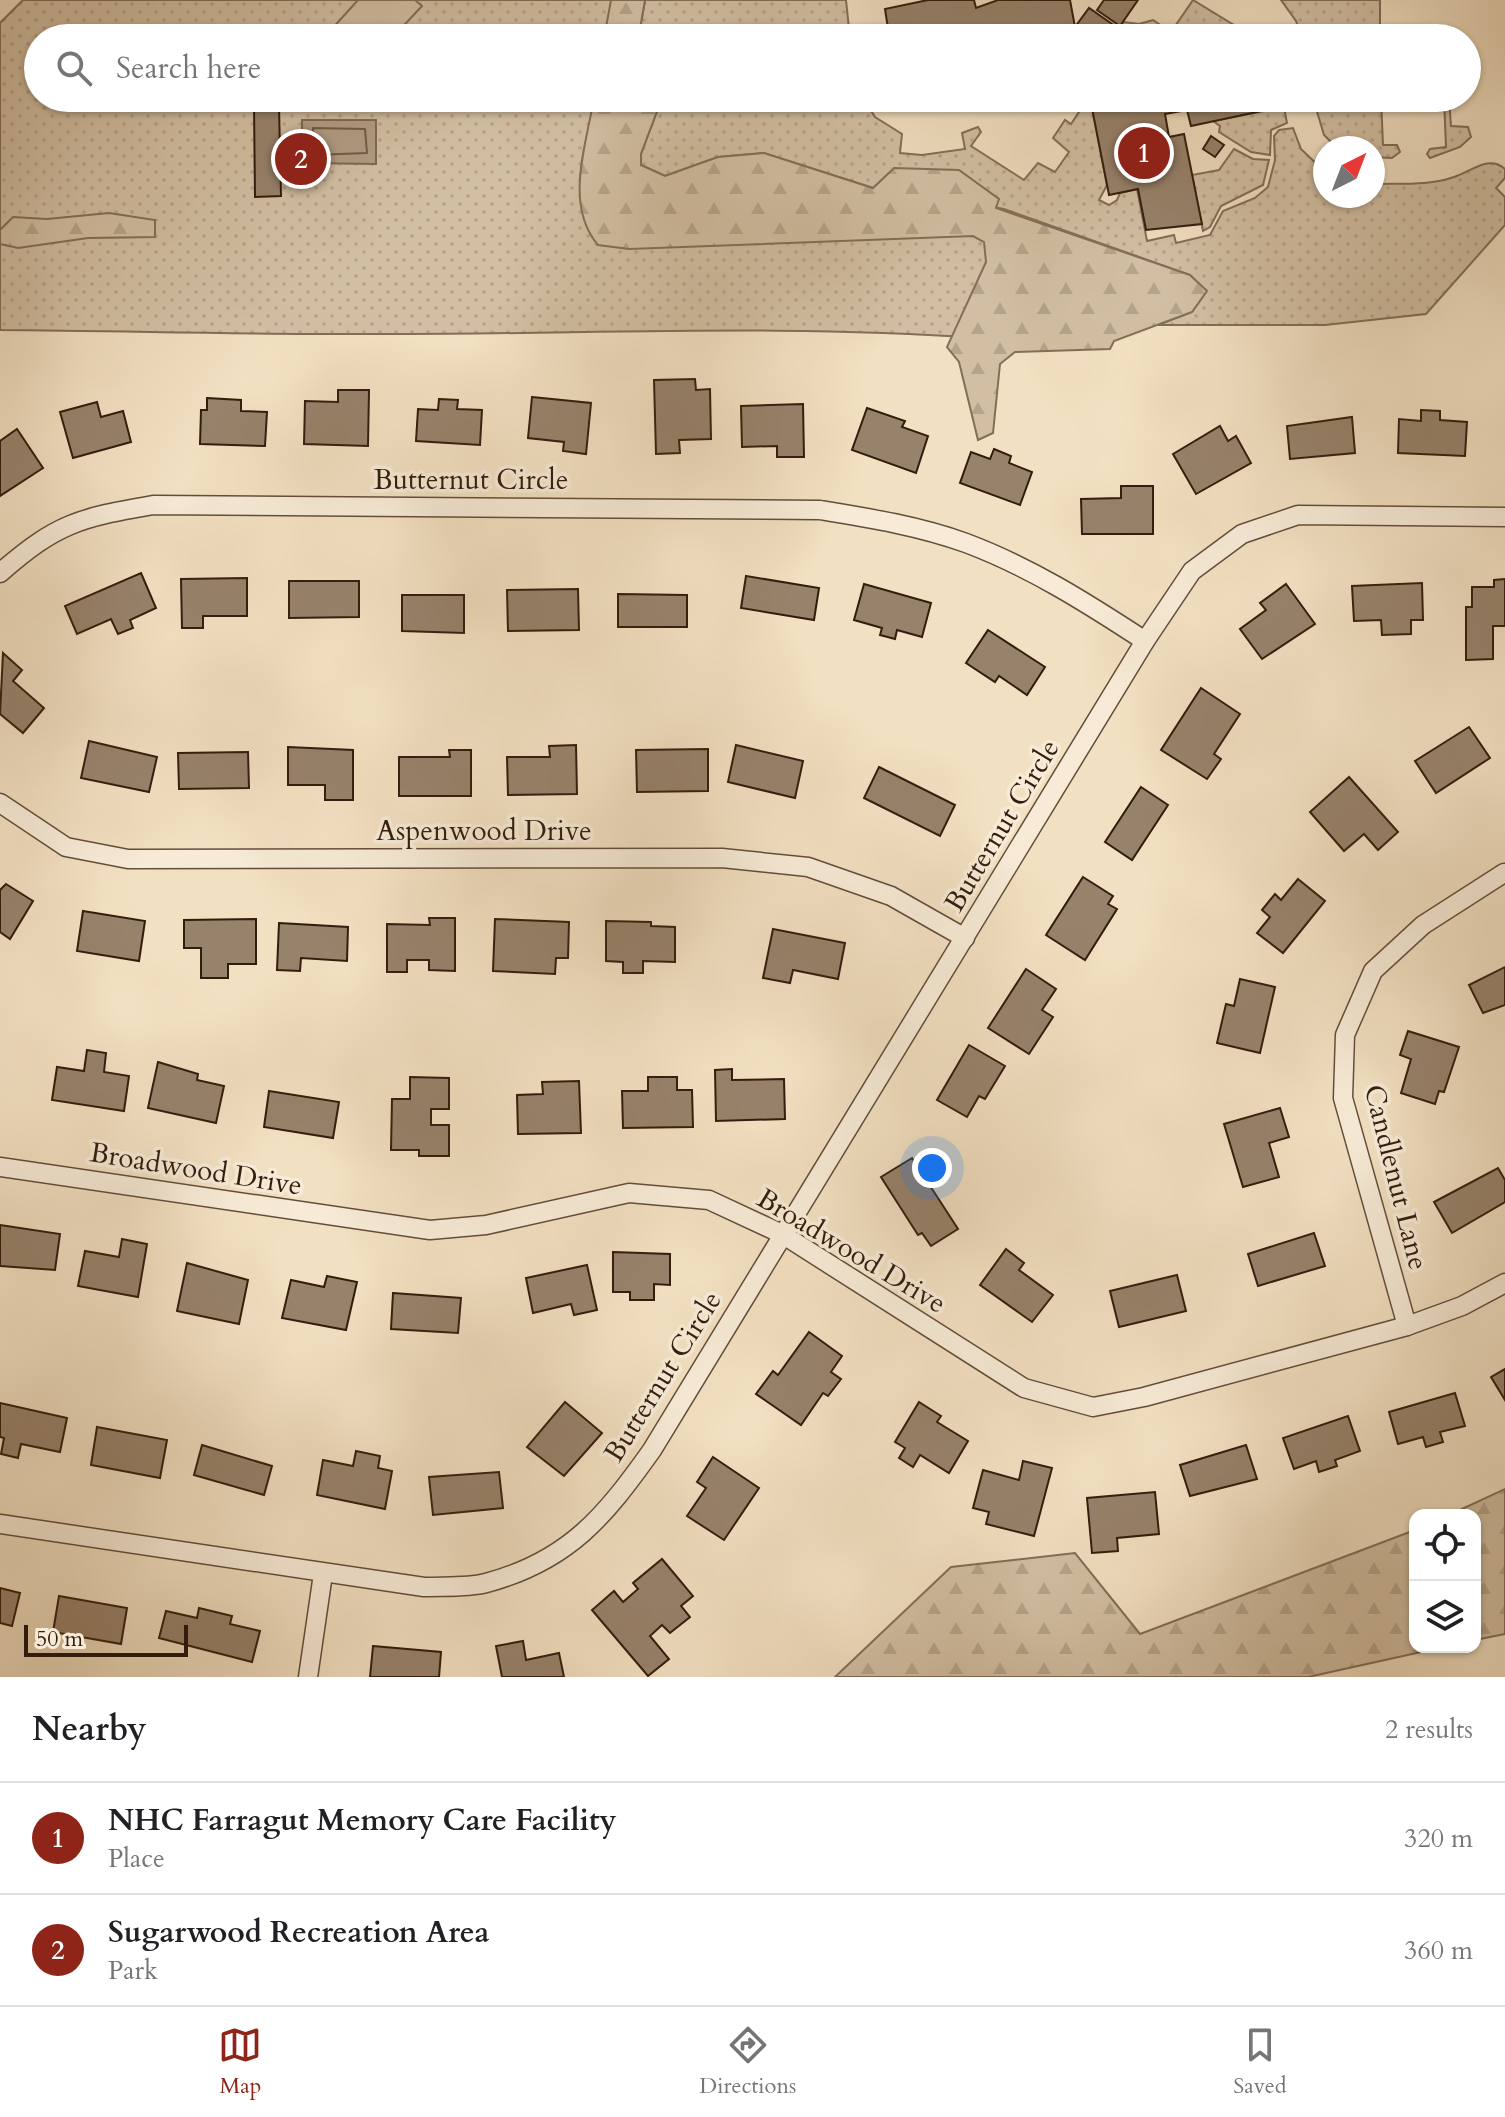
<!DOCTYPE html>
<html lang="en">
<head>
<meta charset="utf-8">
<style>
  :root { --surface:#fff; --page:#f6f6f6; --text:#202124; --muted:#757577; --line:#e0e0e0; --accent:#8f2418 }
  body { margin:0; font-family:Cardo,serif; background:var(--page); color:var(--text) }
  .controls { position:absolute; right:24px; bottom:24px; display:grid; overflow:hidden; border-radius:16px; box-shadow:0 2px 6px #0004 }
  .controls button { width:72px; height:72px; display:grid; place-items:center; padding:0; border:0; border-bottom:2px solid var(--line); background:var(--surface); color:var(--text); font:40px sans-serif }
  .compass { position:absolute; left:1313px; top:136px; width:72px; height:72px; border-radius:50%; background:var(--surface); box-shadow:0 2px 6px #0004; rotate:42deg }
  .scale { position:absolute; left:24px; bottom:20px; width:164px; box-sizing:border-box; padding-left:8px; border:4px solid #341c0d; border-top:0; font-size:22px; line-height:28px; white-space:nowrap; color:#341c0d; -webkit-text-stroke:6px #f7ebd7; paint-order:stroke }
  .you { position:absolute; left:932px; top:1168px; width:28px; height:28px; margin:-20px; border:6px solid #fff; border-radius:50%; background:#1a73e8; box-shadow:0 0 0 12px #1a73e833 }
  .badge { display:grid; place-items:center; width:52px; height:52px; border-radius:50%; background:var(--accent); color:#fff; font-size:26px; font-weight:700 }
  .pin { position:absolute; translate:-50% -50%; border:4px solid #fff; box-shadow:0 2px 8px #0006 }
  .list { margin:0; padding:0; list-style:none }
  h2 { display:flex; justify-content:space-between; align-items:center; height:104px; margin:0; padding:0 32px; font-size:34px }
  h2 small { font-size:26px; font-weight:400; color:var(--muted) }
  .list li { display:grid; grid-template-columns:52px 1fr auto; gap:24px; align-items:center; box-sizing:border-box; height:112px; padding:0 32px; border-top:2px solid var(--line) }
  .list b { display:block; font-size:30px; white-space:nowrap }
  .list p { margin:0; font-size:26px; white-space:nowrap; color:var(--muted) }
  .list em { font-size:26px; font-style:normal; color:var(--muted) }
  .icon { flex:none; width:44px; height:44px; fill:none; stroke:currentColor; stroke-width:2; stroke-linecap:round; stroke-linejoin:round }
  .map { position:relative; flex:none; width:1505px; height:1677px; overflow:hidden }
  .search { position:absolute; background:var(--surface); box-shadow:0 2px 6px #0004; left:24px; right:24px; top:24px; height:88px; display:flex; align-items:center; gap:20px; box-sizing:border-box; padding:0 28px; border-radius:44px; color:var(--muted); font-size:30px }
  .sheet { height:328px; background:var(--surface) }
  nav { display:flex; justify-content:space-around; align-items:center; box-sizing:border-box; height:112px; border-top:2px solid var(--line); background:var(--surface); font-size:22px; color:var(--muted) }
  nav a { display:grid; justify-items:center; gap:4px }
  nav .on { color:var(--accent) }
  .map>svg:first-child { display:block }
  .grass { fill:url(#grass-dots); stroke:#836e58; stroke-width:2 }
  .forest { fill:url(#forest-firs); stroke:#836e58; stroke-width:2 }
  .garden { fill:#d2bfa3; stroke:#836e58; stroke-width:2 }
  .water { fill:#b19d84; stroke:#7f6954; stroke-width:2 }
  .lines { fill:none; stroke-linecap:round; stroke-linejoin:round }
  .shore { stroke:#725c48; stroke-width:2 }
  .building { fill:#97826b; stroke:#341c0d; stroke-width:2 }
  .minor-casing { stroke:#644d3a; stroke-width:21 }
  .minor { stroke:#f7ebd7; stroke-width:18 }
  .labels { text-anchor:middle; stroke-width:7; stroke-linejoin:round; paint-order:stroke }
  .street-label { font-size:28px; fill:#341c0d; stroke:#f7ebd7 }
</style>
</head>
<body>
<div class="map">
<svg width="1505" height="1677" viewBox="0 0 1505 1677">
  <defs>
    <pattern id="grass-dots" width="8" height="8" patternUnits="userSpaceOnUse" patternTransform="scale(2)"><rect width="8" height="8" fill="#d2bfa3"/><path d="M2 2h.1M6 6h.1" fill="none" stroke="#b5a48b" stroke-width="1.8" stroke-linecap="round"/></pattern>
    <pattern id="forest-firs" width="22" height="20" patternUnits="userSpaceOnUse" patternTransform="scale(2)"><rect width="22" height="20" fill="#d2bfa3"/><path d="M5 1l3.5 6h-7zM16 11l3.5 6h-7z" fill="#b5a48b"/></pattern>
  </defs>
  <rect width="100%" height="100%" fill="#f2e0c2"/>
  <filter id="stains"><feTurbulence type="fractalNoise" baseFrequency=".0025" numOctaves="4"/><feColorMatrix values="0 0 0 0 .2 0 0 0 0 .09 0 0 0 0 .02 0 0 0 .5 -.17"/></filter>
  <radialGradient id="worn" r=".72"><stop offset=".6" stop-color="#630" stop-opacity="0"/><stop offset="1" stop-color="#630" stop-opacity=".3"/></radialGradient>
  <g class="grass">
    <path d="M23,0H621L614,38H38V98H605L598,225H990L980,338C787,324 593,334 399,334C266,335 133,331 0,330V23Z"/>
    <path d="M645,0H846L850,38H643L640,29Z"/>
    <path d="M1193,0L1242,30L1240,38H1220L1218,32L1185,38H1122L1125,33L1119,29L1124,22L1139,24L1153,20L1171,32Z"/>
    <path d="M1281,0H1380V38H1302L1296,21Z"/>
    <path d="M662,98H863L875,117L902,134L900,153L922,155L965,149L962,133L978,127L981,132L971,146L1024,180L1038,163L1055,172L1069,152L1053,138L1065,120L1071,124L1087,100L1091,103L1107,185L1099,200L1109,205L1117,200L1120,193L1137,189L1147,241L1174,235L1176,243L1210,235L1223,211L1255,198L1268,187L1275,160L1274,136L1279,130L1293,128L1301,149L1325,172V196H1373V184C1399,183 1429,186 1454,177C1471,172 1489,154 1505,169V178L1496,188L1505,197V225L1426,314L1325,325H1158L1192,312L1206,292L1190,275L1004,209L873,188L764,153L718,157L665,176L641,165V154Z"/>
    <path d="M1313,98H1381L1383,145H1397L1400,152L1392,158L1373,157V148H1337L1324,135Z"/>
    <path d="M1444,98H1449L1451,126L1468,127L1471,137L1460,147L1430,158L1427,154L1430,149L1446,147Z"/>
    <path d="M1284,107L1287,123L1271,130L1270,155L1251,152L1219,132L1220,126L1213,121Z"/>
    <path d="M1234,149L1253,159L1269,160L1263,185L1221,206L1210,227L1203,231L1192,175L1219,170Z"/>
  </g>
  <g class="forest">
    <path d="M611,0H645L640,29L643,38H604Z"/>
    <path d="M594,98H662L641,154V165L665,176L718,157L764,153L873,188L894,168L959,170L999,199L996,208L1190,275L1207,291L1192,312L1114,341L1110,349L1015,352L1000,364L993,433L978,440L959,362L947,347L986,262L984,242L973,236L629,249L598,245C564,205 586,146 594,98Z"/>
    <path d="M109,213L155,220V237L88,238L18,248L0,244V230L13,217L47,219Z"/>
    <path d="M1505,1489V1634L1475,1640V1515H1449Z"/>
    <path d="M1415,1530V1647H1444L1308,1677H835L951,1567L1075,1553L1140,1634Z"/>
  </g>
  <path class="garden" d="M358,0H415L422,6L392,38H338L330,31Z"/>
  <path class="water" d="M302,120H376V164L302,163Z"/>
  <g class="lines">
    <path class="shore" d="M313,128L365,129L367,153L313,155Z"/>
  </g>
  <g class="building">
    <path d="M928,0H974L976,8L998,0H1070L1075,27L1089,8L1125,33L1122,38L889,35L885,9Z"/>
    <path d="M1104,0H1138L1120,26L1097,10Z"/>
    <path d="M1084,98H1277L1280,107L1191,126L1187,110L1165,114L1169,137L1184,134L1202,224L1146,230L1138,189L1109,195L1091,103Z"/>
    <path d="M254,106H279L281,196L255,197Z"/>
    <path d="M1211,136L1224,145L1215,157L1203,149Z"/>
    <path d="M695,379L696,390L710,389L711,439L679,440L680,453L656,454L654,380Z"/>
    <path d="M338,390H369L368,446L304,444L305,401L338,402Z"/>
    <path d="M532,397L591,403L586,454L563,451L564,442L528,438Z"/>
    <path d="M207,398L241,400V411L267,412L265,446L200,444L201,410H207Z"/>
    <path d="M439,399L458,400L457,409L482,410L480,445L416,441L418,409L438,410Z"/>
    <path d="M97,402L101,417L123,411L131,442L73,458L60,412Z"/>
    <path d="M803,404L804,457H777V446L742,447L741,406Z"/>
    <path d="M867,408L905,421L902,427L928,436L916,473L852,450Z"/>
    <path d="M1421,410L1440,411V420L1467,422L1465,456L1398,453L1399,419L1421,421Z"/>
    <path d="M1352,417L1355,453L1290,459L1287,426Z"/>
    <path d="M1220,426L1228,441L1236,436L1251,463L1196,494L1173,454Z"/>
    <path d="M17,429L43,468L0,496V441Z"/>
    <path d="M994,449L1011,456L1009,463L1032,472L1020,505L960,483L971,452L990,459Z"/>
    <path d="M1121,486H1153V534H1082L1081,499L1121,498Z"/>
    <path d="M141,573L156,608L130,620L133,628L118,634L111,619L77,634L65,606Z"/>
    <path d="M746,576L819,588L814,620L741,608Z"/>
    <path d="M247,578V616H203V628H182L181,579Z"/>
    <path d="M1505,579V626H1493V659L1466,660V607H1472V587H1494V580Z"/>
    <path d="M289,581H359V617L289,618Z"/>
    <path d="M1422,583L1423,620H1411V634L1382,635L1381,620L1354,621L1352,586Z"/>
    <path d="M864,584L931,603L922,637L897,630L895,639L880,635L882,628L854,620Z"/>
    <path d="M1286,584L1315,624L1262,659L1240,629L1266,610L1260,603Z"/>
    <path d="M578,589L579,630L508,631L507,590Z"/>
    <path d="M618,594L687,595V627H618Z"/>
    <path d="M402,595H464V633L402,631Z"/>
    <path d="M988,630L1045,667L1027,695L999,676L995,682L966,663Z"/>
    <path d="M3,653L22,670L13,681L44,708L23,733L0,714Z"/>
    <path d="M1201,688L1240,714L1214,754L1221,759L1207,779L1161,750Z"/>
    <path d="M1469,727L1490,758L1436,793L1415,761Z"/>
    <path d="M89,741L157,757L149,792L81,778Z"/>
    <path d="M576,745L577,794L508,795L507,757H550L549,746Z"/>
    <path d="M736,745L803,761L795,798L728,782Z"/>
    <path d="M288,747L353,750V800H325V785H288Z"/>
    <path d="M708,749V791L637,792L636,750Z"/>
    <path d="M449,750H471V796H399V757H450Z"/>
    <path d="M248,752L249,788L179,789L178,753Z"/>
    <path d="M879,767L955,805L940,836L864,798Z"/>
    <path d="M1349,777L1398,832L1378,850L1364,834L1344,851L1310,812Z"/>
    <path d="M1141,787L1168,805L1132,860L1105,842Z"/>
    <path d="M1083,877L1113,896L1108,904L1117,909L1085,960L1046,935Z"/>
    <path d="M1298,879L1325,901L1283,953L1257,933L1270,917L1262,910L1275,894L1281,900Z"/>
    <path d="M6,884L33,901L10,939L0,932V890Z"/>
    <path d="M83,911L145,921L139,961L77,951Z"/>
    <path d="M429,918H455V971L429,970V960H407V972H387V924L430,925Z"/>
    <path d="M256,919V964H228V978H201V948H184V920Z"/>
    <path d="M495,919L569,922L568,958H556L555,974L493,971Z"/>
    <path d="M606,921L651,922V926L675,927V962L643,961V973H623V962L606,961Z"/>
    <path d="M279,923L348,927L347,961L301,958L300,971L277,970Z"/>
    <path d="M773,929L845,943L838,979L793,970L790,983L763,978Z"/>
    <path d="M1505,967V1005L1483,1013L1469,985Z"/>
    <path d="M1026,969L1056,989L1042,1010L1053,1017L1029,1054L988,1028Z"/>
    <path d="M1240,979L1275,987L1260,1053L1217,1043L1226,1004L1234,1006Z"/>
    <path d="M1408,1031L1459,1047L1444,1092L1439,1091L1435,1104L1401,1093L1411,1059L1400,1055Z"/>
    <path d="M969,1045L1005,1066L985,1099L979,1096L967,1117L937,1100Z"/>
    <path d="M87,1050L106,1053L104,1072L129,1076L124,1111L52,1100L57,1067L84,1071Z"/>
    <path d="M158,1062L198,1074L197,1080L224,1086L216,1123L148,1108Z"/>
    <path d="M732,1069V1080L784,1079L785,1119L716,1121L715,1070Z"/>
    <path d="M410,1077L449,1078V1109H431V1125H449V1156H419V1150H391L392,1099H410Z"/>
    <path d="M648,1077H677V1090H692L693,1127L623,1128L622,1091H648Z"/>
    <path d="M579,1081L581,1133L518,1134L517,1095L543,1094L542,1082Z"/>
    <path d="M269,1091L339,1102L333,1138L264,1127Z"/>
    <path d="M1280,1108L1289,1137L1269,1143L1279,1177L1243,1187L1224,1124Z"/>
    <path d="M912,1158L958,1229L931,1246L922,1233L918,1235L881,1177Z"/>
    <path d="M1498,1168L1505,1180V1202L1452,1233L1434,1202Z"/>
    <path d="M0,1225L60,1234L55,1270L0,1266Z"/>
    <path d="M1314,1233L1325,1266L1258,1286L1248,1254Z"/>
    <path d="M122,1239L147,1244L138,1297L78,1286L85,1251L119,1257Z"/>
    <path d="M1006,1249L1024,1263L1019,1270L1053,1295L1032,1322L980,1285Z"/>
    <path d="M613,1252L670,1254V1285L654,1284V1300H630V1292H613Z"/>
    <path d="M187,1263L248,1280L239,1324L177,1311Z"/>
    <path d="M587,1265L597,1310L574,1315L571,1304L533,1313L526,1278Z"/>
    <path d="M1177,1275L1186,1311L1119,1327L1110,1291Z"/>
    <path d="M327,1276L357,1282L346,1330L282,1318L291,1280L324,1287Z"/>
    <path d="M393,1293L461,1298L458,1333L391,1329Z"/>
    <path d="M809,1332L842,1356L831,1372L841,1379L828,1396L823,1393L801,1425L756,1394L773,1371L778,1375Z"/>
    <path d="M1505,1369V1400L1491,1377Z"/>
    <path d="M1455,1393L1465,1426L1440,1432L1443,1442L1426,1447L1423,1437L1398,1444L1389,1412Z"/>
    <path d="M565,1402L602,1433L564,1476L527,1447Z"/>
    <path d="M919,1402L941,1416L937,1422L968,1441L949,1473L920,1455L913,1467L899,1458L905,1448L895,1442Z"/>
    <path d="M0,1403L67,1418L60,1452L21,1444L18,1458L1,1454L4,1438L0,1437Z"/>
    <path d="M1348,1416L1360,1451L1335,1460L1337,1466L1319,1472L1316,1461L1294,1469L1283,1438Z"/>
    <path d="M97,1427L167,1440L160,1478L91,1465Z"/>
    <path d="M202,1445L272,1466L264,1495L194,1475Z"/>
    <path d="M1246,1445L1257,1479L1190,1496L1180,1465Z"/>
    <path d="M356,1451L380,1456L378,1468L392,1471L385,1509L317,1495L323,1460L353,1466Z"/>
    <path d="M713,1457L759,1488L724,1540L687,1516L706,1488L697,1482Z"/>
    <path d="M1023,1461L1052,1468L1034,1536L986,1524L989,1512L973,1508L983,1470L1019,1480Z"/>
    <path d="M499,1472L503,1508L433,1515L429,1477Z"/>
    <path d="M1155,1492L1159,1534L1117,1538L1118,1551L1092,1553L1087,1498Z"/>
    <path d="M662,1559L693,1596L681,1606L690,1617L670,1633L662,1625L650,1636L669,1659L648,1676L592,1610L614,1591L623,1602L638,1589L633,1583Z"/>
    <path d="M0,1588L20,1593L12,1626L0,1623Z"/>
    <path d="M59,1596L127,1608L121,1644L53,1632Z"/>
    <path d="M199,1608L232,1616L230,1624L260,1631L252,1662L159,1638L166,1611L197,1618Z"/>
    <path d="M523,1641L526,1660L559,1653L564,1677H502L496,1646Z"/>
    <path d="M373,1646L441,1652L439,1677H370Z"/>
  </g>
  <g class="lines">
    <g class="minor-casing">
      <g id="minor">
        <path d="M0,573C57,523 79,518 153,505L820,510C869,518 919,526 966,543C1030,567 1087,603 1145,641L652,1450C605,1516 569,1561 486,1583C467,1588 444,1586 424,1587L0,1524"/>
        <path d="M1145,641L1192,571L1242,534L1298,515L1505,517"/>
        <path d="M0,803L66,847L128,859L722,858L808,867L891,896L965,938"/>
        <path d="M0,1167L430,1230L486,1225L629,1193L709,1200L782,1234L1024,1388L1093,1407L1144,1397L1407,1326L1462,1306L1505,1283"/>
        <path d="M1407,1326L1343,1098L1345,1035L1373,971L1423,925L1504,873"/>
        <path d="M308,1677L323,1574"/>
      </g>
    </g>
    <use href="#minor" class="minor"/>
  </g>
  <g class="labels">
    <g class="street-label">
      <text x="471" y="489">Butternut Circle</text>
      <text transform="translate(1001 825) rotate(-59)" y="10">Butternut Circle</text>
      <text x="484" y="840">Aspenwood Drive</text>
      <text transform="translate(196 1168) rotate(9)" y="10">Broadwood Drive</text>
      <text transform="translate(1397 1177) rotate(76)" y="10">Candlenut Lane</text>
      <text transform="translate(852 1250) rotate(31)" y="10">Broadwood Drive</text>
      <text transform="translate(662 1376) rotate(-58)" y="10">Butternut Circle</text>
    </g>
  </g>
  <rect width="100%" height="100%" filter="url(#stains)"/>
  <rect width="100%" height="100%" fill="url(#worn)"/>
</svg>
<div class="controls">
<button><svg class="icon" aria-label="locate" viewBox="0 0 24 24"><circle cx="12" cy="12" r="6"/><path d="M12 2v4M12 18v4M2 12h4M18 12h4"/></svg></button>
<button><svg class="icon" aria-label="layers" viewBox="0 0 24 24"><path d="M12 4l9 5-9 5-9-5zM3 14l9 5 9-5"/></svg></button>
</div>
<svg class="compass" viewBox="-18 -18 36 36"><path d="M0-13l5 13h-10z" fill="#e53935"/><path d="M0 13l5-13h-10z" fill="#757577"/></svg>
<div class="scale">50 m</div>
<div class="you"></div>
<div class="pin badge" style="left:1144px;top:153px">1</div>
<div class="pin badge" style="left:301px;top:159px">2</div>
<div class="search"><svg class="icon" aria-label="search" viewBox="0 0 24 24"><circle cx="10" cy="10" r="6"/><path d="M15 15l6 6"/></svg>Search here</div>
</div>
<section class="sheet">
<h2>Nearby<small>2 results</small></h2>
<ul class="list">
<li><span class="badge">1</span><div><b>NHC Farragut Memory Care Facility</b><p>Place</p></div><em>320 m</em></li>
<li><span class="badge">2</span><div><b>Sugarwood Recreation Area</b><p>Park</p></div><em>360 m</em></li>
</ul>
</section>
<nav>
<a class="on"><svg class="icon" aria-label="map" viewBox="0 0 24 24"><path d="M3 6l6-2 6 2 6-2v14l-6 2-6-2-6 2zM9 4v14M15 6v14"/></svg>Map</a>
<a><svg class="icon" aria-label="directions" viewBox="0 0 24 24"><path d="M12 3l9 9-9 9-9-9zM9 14v-3h6M13 9l2 2-2 2"/></svg>Directions</a>
<a><svg class="icon" aria-label="saved" viewBox="0 0 24 24"><path d="M7 4h10v16l-5-4-5 4z"/></svg>Saved</a>
</nav>
</body>
</html>
